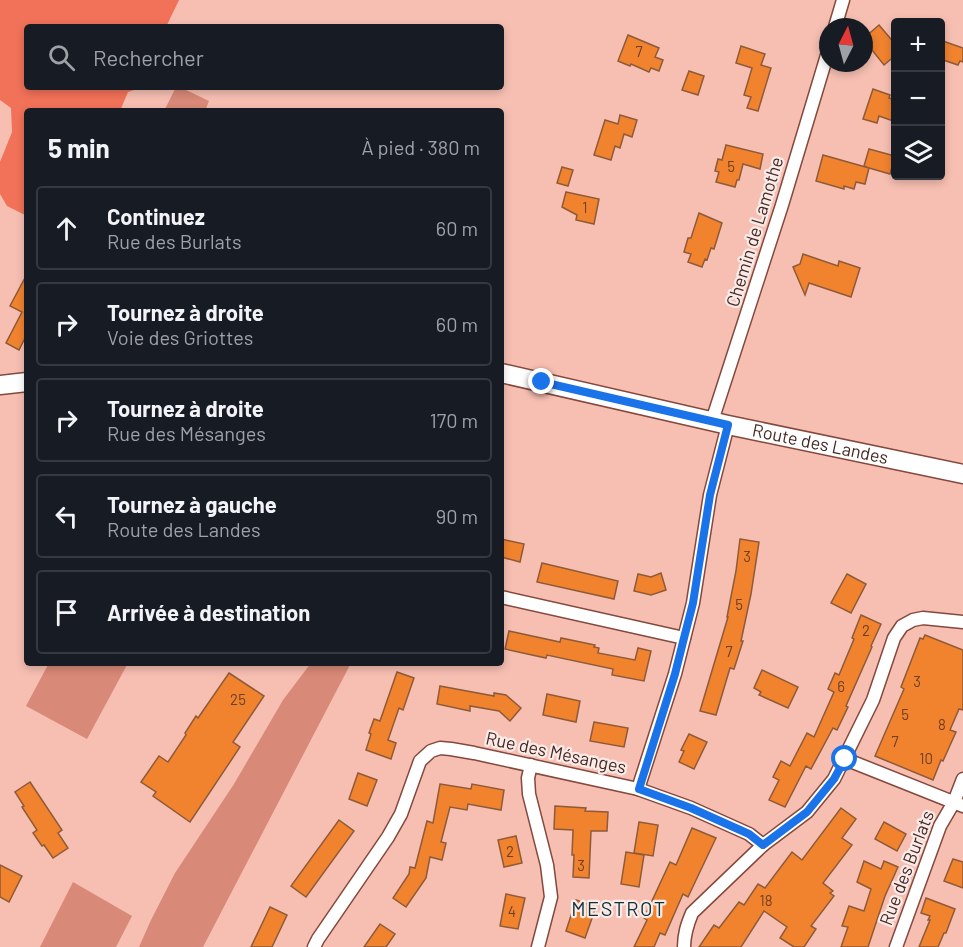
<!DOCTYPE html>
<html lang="fr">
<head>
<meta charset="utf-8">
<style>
  :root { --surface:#171b24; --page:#242831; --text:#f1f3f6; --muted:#9ea1a6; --line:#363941 }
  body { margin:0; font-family:Barlow,sans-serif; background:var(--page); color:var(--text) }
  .controls { position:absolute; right:18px; top:18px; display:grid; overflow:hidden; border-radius:6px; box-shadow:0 3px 9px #0003 }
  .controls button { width:54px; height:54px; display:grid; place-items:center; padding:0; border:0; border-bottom:2px solid var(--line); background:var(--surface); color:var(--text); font:30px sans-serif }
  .compass { position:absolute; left:819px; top:18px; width:54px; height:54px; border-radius:50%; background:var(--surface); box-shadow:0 3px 9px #0003; rotate:6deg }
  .stop { position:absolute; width:18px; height:18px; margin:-14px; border:4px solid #1a73e8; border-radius:50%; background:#fff }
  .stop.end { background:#1a73e8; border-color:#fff; box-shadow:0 2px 6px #0008 }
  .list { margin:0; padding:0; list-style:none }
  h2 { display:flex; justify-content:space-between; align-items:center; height:78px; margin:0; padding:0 24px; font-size:26px }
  h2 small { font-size:20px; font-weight:400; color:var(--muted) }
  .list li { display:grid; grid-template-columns:39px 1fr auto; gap:18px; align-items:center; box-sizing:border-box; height:84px; margin:0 12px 12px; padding:0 12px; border:2px solid var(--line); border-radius:6px }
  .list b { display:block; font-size:22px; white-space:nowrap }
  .list p { margin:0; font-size:20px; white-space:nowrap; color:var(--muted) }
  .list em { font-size:20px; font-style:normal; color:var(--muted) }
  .icon { flex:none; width:33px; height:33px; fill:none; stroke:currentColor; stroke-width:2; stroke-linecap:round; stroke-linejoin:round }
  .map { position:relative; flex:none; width:963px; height:947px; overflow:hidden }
  .search { position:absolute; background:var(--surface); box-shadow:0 3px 9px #0003; left:24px; top:24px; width:480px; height:66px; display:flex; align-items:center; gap:15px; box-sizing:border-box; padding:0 21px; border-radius:6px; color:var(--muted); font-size:22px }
  .panel { position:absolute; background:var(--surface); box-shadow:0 3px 9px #0003; left:24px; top:108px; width:480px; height:558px; border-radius:6px }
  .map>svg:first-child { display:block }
  .green { fill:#d98978 }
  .forest { fill:#f17258 }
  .building { fill:#f1832f; stroke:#8f5a38; stroke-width:1.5 }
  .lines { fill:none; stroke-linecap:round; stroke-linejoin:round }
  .street-casing { stroke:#84483c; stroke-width:15 }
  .primary-casing { stroke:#84483c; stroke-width:21 }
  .street { stroke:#fff; stroke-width:12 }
  .primary { stroke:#fff; stroke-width:18 }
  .route { stroke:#1a73e8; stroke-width:8 }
  .labels { text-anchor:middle; stroke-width:4.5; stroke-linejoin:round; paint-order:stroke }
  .number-label { font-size:15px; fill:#6f4026 }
  .street-label { font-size:18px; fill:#442923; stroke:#faebe8 }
  .neighbourhood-label { font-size:20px; letter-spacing:1.5px; fill:#0e3036; stroke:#faebe8 }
</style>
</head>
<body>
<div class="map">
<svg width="963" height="947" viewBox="0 0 963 947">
  <rect width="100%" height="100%" fill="#f7bfb2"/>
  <g class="green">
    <path d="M176,87H180L209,101L205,111H164Z"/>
    <path d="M49,663H128L87,739L26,706Z"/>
    <path d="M311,663H351L203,947H139L151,920L175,873L234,784L283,700Z"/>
    <path d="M73,882L132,916L116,947H40Z"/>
  </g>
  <path class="forest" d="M0,0H179L166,27H27V87H143L128,92L120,111H27V216L7,206L0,194V162L12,132L11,108L0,100Z"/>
  <g class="building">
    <path d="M879,25L896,45V55L884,65L864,40V38Z"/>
    <path d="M628,35L659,48L655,57L663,60L659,71L651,68L649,72L631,64L630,66L618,61Z"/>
    <path d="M940,40L963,48V62L960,61L958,65L940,59Z"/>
    <path d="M741,46L765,54L761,65L771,68L758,111L747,108L751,97L744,95L752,68L736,63Z"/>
    <path d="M689,71L704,76L698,95L682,90Z"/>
    <path d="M873,89L890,95L889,98L896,100V122L879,116L877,123L863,119Z"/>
    <path d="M620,115L637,120L632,137L624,134L620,148L615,146L611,160L594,155L605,120L618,124Z"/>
    <path d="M726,145L763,154L760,169L743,164L739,180H737L735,187L716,182L719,172L715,171L718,159L722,160Z"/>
    <path d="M869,149L895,156L890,174L869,168L865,184L856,182L854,189L844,186V189L816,181L823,155L869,168L864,166Z"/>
    <path d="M562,167L573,170L568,186L557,183Z"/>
    <path d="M566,192L599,199L594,224L576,220L577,215L562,207Z"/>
    <path d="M699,213L722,223L714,249L711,248L707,260L705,259L702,267L688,262L691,254L684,252L688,238H691Z"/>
    <path d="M803,254L838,266L839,261L860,268L851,297L809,283L805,295L793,267L800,264Z"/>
    <path d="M27,274V334L19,350L6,343L22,312L10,306Z"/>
    <path d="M501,539L524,544L520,562L501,557Z"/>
    <path d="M740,539L759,542L751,594L741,641H743L734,669L730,668L716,715L700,711L728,617H727L736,571Z"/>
    <path d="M542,563L618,581L614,599L537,582Z"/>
    <path d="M661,573L666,590L651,595L634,591L638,574L651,577Z"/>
    <path d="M847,574L866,584L851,613L831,603Z"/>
    <path d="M861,615L881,624L871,646L872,647L846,706L848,707L837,730L833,728L811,769L806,766L785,807L769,800L779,780L773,777L781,761L790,766L807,733L814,737L834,692L828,689L835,673L839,675L854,639L852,638Z"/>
    <path d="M509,631L560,642L561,638L595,645L594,647L599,648L598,653L635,660L638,648L651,651L644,681L612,675L613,669L547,655L546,658L505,649Z"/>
    <path d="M925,635L963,650V710L959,709L950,730L956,732L943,761L941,760L933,780L875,756L904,689L901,687L920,638L923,639Z"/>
    <path d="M762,670L798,687L788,708L759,695L761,692L754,688Z"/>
    <path d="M397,672L414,678L403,710L399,708L388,740L396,743L391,759L366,750L371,734L369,733L374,719L380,721Z"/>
    <path d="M229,673L264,696L233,742L240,747L190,822L153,796L156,792L141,782L159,756L168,762L186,735L185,733L196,716L198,718Z"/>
    <path d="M440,686L494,696V693L506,695L521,708L510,721L499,711L470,706V711L437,704Z"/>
    <path d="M547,694L580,701L576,722L543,715Z"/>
    <path d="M594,722L628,728L624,747L590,741Z"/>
    <path d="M689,734L707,742L694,769L679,762L684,751L681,750Z"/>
    <path d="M358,773L377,780L367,806L349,799Z"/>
    <path d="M30,782L62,830L58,833L68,848L53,858L44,845L42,846L33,833L37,830L22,807L24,806L15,792Z"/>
    <path d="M440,784L471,789L472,784L504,790L501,810L468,804L467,810L450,807L441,842L446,843L442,860L430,857L426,878L406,907L393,898L409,874L410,867L415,868L427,821L433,823Z"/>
    <path d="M555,806L586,808L585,811L608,812L607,831H591L589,878L573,877L574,855H572L573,830L554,829Z"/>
    <path d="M841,808L856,819L842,838L852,845L823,883L833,891L830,893L834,896L811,926L816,929L804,947H794L780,938L787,927L764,911L741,947H699L714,925L719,928L739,902L744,905L758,884L765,888L792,852L802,860Z"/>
    <path d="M339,820L354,831L306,897L291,886Z"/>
    <path d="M639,822L658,825L653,856L634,853Z"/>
    <path d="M884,822L906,834L897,851L875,839Z"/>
    <path d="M692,828L716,838L688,897L683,894L665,935L660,933L654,947H634L647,920L644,918L670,862L676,865Z"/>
    <path d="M516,836L522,863L504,867L498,840Z"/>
    <path d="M626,852L644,855L639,887L621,884Z"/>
    <path d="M953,859L963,862V888L944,881Z"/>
    <path d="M864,861L881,869L884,861L898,867L885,896L868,947H841L848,927L842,926L849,906L864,911L871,889L857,882Z"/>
    <path d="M0,865L22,876L9,902L0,897Z"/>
    <path d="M506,894L525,898L518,929L500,926Z"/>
    <path d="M926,898L955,909L946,933H944L938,947H919L930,920H928L930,916L921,913Z"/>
    <path d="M576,900L596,907L585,938L566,931Z"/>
    <path d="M270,907L287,915L272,947H251Z"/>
    <path d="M380,924L395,934L386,947H364Z"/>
  </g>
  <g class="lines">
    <g class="street-casing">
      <g id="street">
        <path d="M835,27L843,0"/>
        <path d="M712,421L782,205L828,52"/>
        <path d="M501,597L684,638"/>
        <path d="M845,759L963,806"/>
        <path d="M531,765L528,778L529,794L547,865L551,897L538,947"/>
        <path d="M638,789L675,674L693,603L710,495L728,425"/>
        <path d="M314,947L318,939L388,837L401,814L420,761L431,751L440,748L451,749L474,753L638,789L691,808L749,834L763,845"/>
        <path d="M684,947C684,934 687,925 692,913L763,845L807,812L834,779L873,700L894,638L902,626L913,620L923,618L963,622"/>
        <path d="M896,947L940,826L954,802L963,779"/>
      </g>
    </g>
    <g class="primary-casing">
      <g id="primary">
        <path id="s1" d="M501,373L728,425L963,474"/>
        <path d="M0,385L27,382"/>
      </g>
    </g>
    <use href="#street" class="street"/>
    <use href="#primary" class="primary"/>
  </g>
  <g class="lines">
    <path class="route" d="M542,382L728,425L710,495L693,603L684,638L675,674L639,789L691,808L749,834L763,845L807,812L834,779L845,759"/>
  </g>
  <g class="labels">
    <g class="number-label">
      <text x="639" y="57">7</text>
      <text x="731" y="172">5</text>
      <text x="585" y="213">1</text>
      <text x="747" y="562">3</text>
      <text x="739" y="610">5</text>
      <text x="866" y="636">2</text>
      <text x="729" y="657">7</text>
      <text x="917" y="687">3</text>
      <text x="841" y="692">6</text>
      <text x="238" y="705">25</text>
      <text x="905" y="720">5</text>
      <text x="942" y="730">8</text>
      <text x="895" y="747">7</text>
      <text x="926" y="764">10</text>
      <text x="510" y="857">2</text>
      <text x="581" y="871">3</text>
      <text x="766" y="906">18</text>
      <text x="512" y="917">4</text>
    </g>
    <g class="street-label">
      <text transform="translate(755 232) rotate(-73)" y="6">Chemin de Lamothe</text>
      <text dy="6" stroke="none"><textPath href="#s1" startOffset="327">Route des Landes</textPath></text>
      <text transform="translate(556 753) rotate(12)" y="6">Rue des Mésanges</text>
      <text transform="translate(907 868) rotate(-69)" y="6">Rue des Burlats</text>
    </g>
    <g class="neighbourhood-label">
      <text x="619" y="916">MESTROT</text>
    </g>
  </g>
</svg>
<div class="controls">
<button>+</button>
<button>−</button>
<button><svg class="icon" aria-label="layers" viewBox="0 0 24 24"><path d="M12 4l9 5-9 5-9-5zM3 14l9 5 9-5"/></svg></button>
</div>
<svg class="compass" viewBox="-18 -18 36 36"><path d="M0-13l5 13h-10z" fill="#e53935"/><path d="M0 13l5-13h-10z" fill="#9ea1a6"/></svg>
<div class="stop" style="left:845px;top:759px"></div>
<div class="stop end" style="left:542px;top:382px"></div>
<div class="search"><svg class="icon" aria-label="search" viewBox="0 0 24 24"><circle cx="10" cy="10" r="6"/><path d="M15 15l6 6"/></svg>Rechercher</div>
<section class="panel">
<h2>5 min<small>À pied · 380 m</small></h2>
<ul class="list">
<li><svg class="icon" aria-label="ahead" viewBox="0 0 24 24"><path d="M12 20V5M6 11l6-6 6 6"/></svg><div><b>Continuez</b><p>Rue des Burlats</p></div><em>60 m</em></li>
<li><svg class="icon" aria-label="right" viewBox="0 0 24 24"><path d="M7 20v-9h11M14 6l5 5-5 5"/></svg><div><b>Tournez à droite</b><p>Voie des Griottes</p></div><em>60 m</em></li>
<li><svg class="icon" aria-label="right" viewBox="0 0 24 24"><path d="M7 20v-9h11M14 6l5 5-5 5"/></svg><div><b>Tournez à droite</b><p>Rue des Mésanges</p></div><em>170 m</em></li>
<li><svg class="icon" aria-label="left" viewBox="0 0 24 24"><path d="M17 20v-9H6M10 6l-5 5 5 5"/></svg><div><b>Tournez à gauche</b><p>Route des Landes</p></div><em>90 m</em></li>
<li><svg class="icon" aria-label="arrive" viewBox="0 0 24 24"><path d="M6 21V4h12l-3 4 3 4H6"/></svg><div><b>Arrivée à destination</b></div></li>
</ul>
</section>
</div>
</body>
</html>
